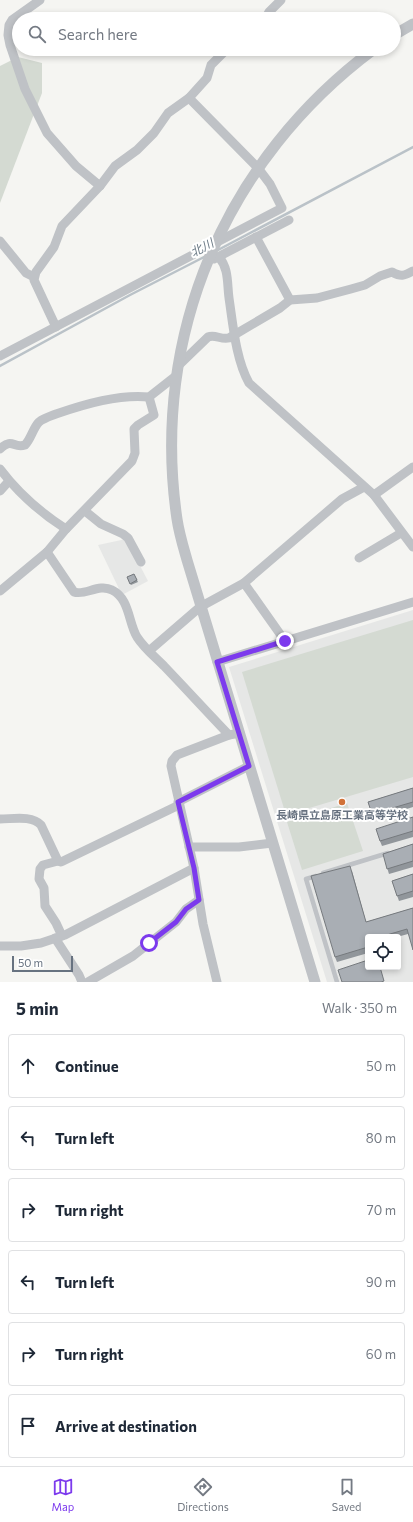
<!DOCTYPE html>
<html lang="en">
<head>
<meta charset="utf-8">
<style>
  :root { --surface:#fff; --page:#f6f6f7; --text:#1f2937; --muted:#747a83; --line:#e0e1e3; --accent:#7c3aed }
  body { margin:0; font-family:Commissioner,"Noto Sans JP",sans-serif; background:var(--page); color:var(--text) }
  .controls { position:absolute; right:12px; bottom:12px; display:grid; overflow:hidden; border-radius:4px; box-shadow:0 2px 6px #0003 }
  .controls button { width:36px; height:36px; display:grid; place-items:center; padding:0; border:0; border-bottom:1px solid var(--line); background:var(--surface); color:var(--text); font:20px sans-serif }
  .scale { position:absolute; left:12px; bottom:10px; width:61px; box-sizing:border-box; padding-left:4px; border:2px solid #677280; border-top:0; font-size:11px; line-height:14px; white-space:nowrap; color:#677280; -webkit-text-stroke:3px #fff; paint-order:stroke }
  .stop { position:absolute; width:12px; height:12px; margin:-9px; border:3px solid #7c3aed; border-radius:50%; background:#fff }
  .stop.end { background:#7c3aed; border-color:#fff; box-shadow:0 1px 4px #0008 }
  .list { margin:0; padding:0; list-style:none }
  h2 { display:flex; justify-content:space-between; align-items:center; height:52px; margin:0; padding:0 16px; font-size:17px }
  h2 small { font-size:13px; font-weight:400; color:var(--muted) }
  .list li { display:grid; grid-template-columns:26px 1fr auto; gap:12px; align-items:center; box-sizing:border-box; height:64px; margin:0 8px 8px; padding:0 8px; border:1px solid var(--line); border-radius:4px }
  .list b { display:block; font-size:15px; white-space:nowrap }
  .list em { font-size:13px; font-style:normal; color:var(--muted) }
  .icon { flex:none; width:22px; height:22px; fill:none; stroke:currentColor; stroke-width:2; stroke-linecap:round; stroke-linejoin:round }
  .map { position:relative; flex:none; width:413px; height:982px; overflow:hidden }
  .search { position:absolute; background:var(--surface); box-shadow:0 2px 6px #0003; left:12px; right:12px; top:12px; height:44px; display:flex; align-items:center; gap:10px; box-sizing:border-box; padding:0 14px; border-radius:22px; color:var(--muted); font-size:15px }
  .sheet { height:484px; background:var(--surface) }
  nav { display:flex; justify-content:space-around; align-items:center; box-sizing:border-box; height:56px; border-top:1px solid var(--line); background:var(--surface); font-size:11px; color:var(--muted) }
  nav a { display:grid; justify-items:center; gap:2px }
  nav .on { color:var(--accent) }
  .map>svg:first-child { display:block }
  .built { fill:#e6e7e6; fill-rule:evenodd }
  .green { fill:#d4dad2 }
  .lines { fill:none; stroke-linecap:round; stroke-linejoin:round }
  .stream { stroke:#bac2c8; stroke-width:2.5 }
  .service { stroke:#bfc2c6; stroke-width:4.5 }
  .minor { stroke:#bfc2c6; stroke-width:9 }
  .tertiary { stroke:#bfc2c6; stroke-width:11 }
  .wall { fill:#91969b }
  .building { fill:#a9aeb4; stroke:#767a7e }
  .route { stroke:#7c3aed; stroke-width:5 }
  .poi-dot { fill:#d17237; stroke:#fff; stroke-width:1.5 }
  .labels { text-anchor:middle; stroke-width:4; stroke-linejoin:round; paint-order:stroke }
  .poi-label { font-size:11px; font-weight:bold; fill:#677280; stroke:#fff }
  .water-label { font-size:12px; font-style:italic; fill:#697884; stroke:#fff }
</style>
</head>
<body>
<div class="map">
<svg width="413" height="982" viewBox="0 0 413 982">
  <rect width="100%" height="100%" fill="#f5f5f2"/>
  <g class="built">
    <path d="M126,539L148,581L122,595L98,545Z"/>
    <path d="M413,610V982H327L229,667ZM368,937H398V967H368Z"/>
  </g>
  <g class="green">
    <path d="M18,57L42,63V93L0,203V66Z"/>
    <path d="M413,620V777L286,815L242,672Z"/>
    <path d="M347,803L363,851L302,870L287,822Z"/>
  </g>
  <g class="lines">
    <g class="stream">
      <path d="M218,250L413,147"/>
      <path d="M0,366L130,295L206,256"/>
    </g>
    <g class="service">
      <path d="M323,873L388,853"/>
      <path d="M316,876L306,879L337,982"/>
    </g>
    <g class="minor">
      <path d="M40,0L12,20L9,25L8,35L10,45L25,89L47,133L76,166L100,186"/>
      <path d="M265,19L269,12L281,0"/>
      <path d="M256,237L290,300"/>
      <path d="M0,241L26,273L34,277"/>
      <path d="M219,257C229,269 227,283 229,298C233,325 236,360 249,383L374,495L413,547"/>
      <path d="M214,259L289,220"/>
      <path d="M56,327L34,280L36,272L54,247L62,226L100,186L115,166L137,150L154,133L168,113L189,98L207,78L211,65L227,49"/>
      <path d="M0,356L282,208L270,184L258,168L189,98"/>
      <path d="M178,366L208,337C215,334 221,340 229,338L280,308L290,300L317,298L351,289L365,285L380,276L392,272C401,277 404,276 413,271"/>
      <path d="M0,449C13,437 13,449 25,445C31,439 33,428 39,422C44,418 51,416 56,414C85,404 119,394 149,397L177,375"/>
      <path d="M0,469C18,493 41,513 66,529"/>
      <path d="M0,491L9,481"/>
      <path d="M374,495L413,467"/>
      <path d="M85,511L101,524L123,534L128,538L141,562"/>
      <path d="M47,552L74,592C85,596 99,583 112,590C130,599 128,622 137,637C144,648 155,657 164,666C186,689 207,712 229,735"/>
      <path d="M359,558L401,533"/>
      <path d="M244,583L285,641"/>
      <path d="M0,591L47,552L66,529L132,461L135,453L134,429L138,425L154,415L149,397"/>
      <path d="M149,651L200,607L244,583L342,499L364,487"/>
      <path d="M217,662L413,602"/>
      <path d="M178,802L249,766"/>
      <path d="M0,819C13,819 32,815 41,825L58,861L61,862L179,805"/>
      <path d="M189,847H239L272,843"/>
      <path d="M58,861L43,865L40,869L39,879L44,888L45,906L56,923L62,936"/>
      <path d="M55,938L79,975L82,982"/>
      <path d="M0,946H21L41,943L65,935L194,868"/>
      <path d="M88,982L133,956L176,922L186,909L199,900"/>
      <path d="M217,982L203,924L194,868L171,766L172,761L177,755L229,735L240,733"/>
    </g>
    <g class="tertiary">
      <path d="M394,35L413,24"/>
      <path d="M315,982L187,560C183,546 179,533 177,519C150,335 226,159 374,49"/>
    </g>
  </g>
  <g class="wall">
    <path d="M134,574L138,582L131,585L127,577Z"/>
    <path d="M413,788V807L374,819L368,802Z"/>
    <path d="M413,817V837L382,846L380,841Z"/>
    <path d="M413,844V867L389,874L383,854Z"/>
    <path d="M352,871L366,922L413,908L408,934L397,937H368V953L337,962L335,957Z"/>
    <path d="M413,874V897L399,901L392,881Z"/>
  </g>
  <g class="building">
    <path d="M134,574L137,580L130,584L127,577Z"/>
    <path d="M413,788V802L372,814L368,802Z"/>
    <path d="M413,817V831L380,841L376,829Z"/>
    <path d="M413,844V861L387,869L383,854Z"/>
    <path d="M350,866L366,922L413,908V950L407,929L380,937H368V947L335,957L311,876Z"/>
    <path d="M413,874V891L397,896L392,881Z"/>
    <path d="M368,960V967H380L384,981L381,982H342L338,970Z"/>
  </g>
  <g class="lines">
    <path class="route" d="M149,943L176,922L186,909L199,900L194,868L178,802L249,766L217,662L285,641"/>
  </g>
  <circle class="poi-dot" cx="342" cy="802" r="4"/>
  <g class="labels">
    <g class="poi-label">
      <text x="342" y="819">長崎県立島原工業高等学校</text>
    </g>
    <g class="water-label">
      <text transform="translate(202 248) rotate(-28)" y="4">北川</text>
    </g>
  </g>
</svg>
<div class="controls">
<button><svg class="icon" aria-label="locate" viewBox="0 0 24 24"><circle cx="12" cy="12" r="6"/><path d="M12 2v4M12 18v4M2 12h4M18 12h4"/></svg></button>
</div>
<div class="scale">50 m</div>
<div class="stop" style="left:149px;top:943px"></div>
<div class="stop end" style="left:285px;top:641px"></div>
<div class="search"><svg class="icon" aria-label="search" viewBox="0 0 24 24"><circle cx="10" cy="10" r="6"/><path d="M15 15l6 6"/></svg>Search here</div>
</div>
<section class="sheet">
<h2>5 min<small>Walk · 350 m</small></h2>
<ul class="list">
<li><svg class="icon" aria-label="ahead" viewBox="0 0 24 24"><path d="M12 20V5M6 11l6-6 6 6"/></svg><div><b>Continue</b></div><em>50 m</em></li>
<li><svg class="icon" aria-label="left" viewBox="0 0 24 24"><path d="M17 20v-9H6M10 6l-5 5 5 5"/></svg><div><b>Turn left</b></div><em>80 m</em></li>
<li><svg class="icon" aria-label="right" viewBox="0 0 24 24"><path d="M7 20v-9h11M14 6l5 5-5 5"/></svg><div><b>Turn right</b></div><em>70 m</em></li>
<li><svg class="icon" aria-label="left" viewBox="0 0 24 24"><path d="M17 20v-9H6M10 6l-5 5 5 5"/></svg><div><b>Turn left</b></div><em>90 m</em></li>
<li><svg class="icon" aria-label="right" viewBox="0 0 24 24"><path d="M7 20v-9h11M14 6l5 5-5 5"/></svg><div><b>Turn right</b></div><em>60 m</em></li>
<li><svg class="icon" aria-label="arrive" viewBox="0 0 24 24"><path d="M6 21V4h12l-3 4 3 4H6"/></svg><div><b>Arrive at destination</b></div></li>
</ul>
</section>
<nav>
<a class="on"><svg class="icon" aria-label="map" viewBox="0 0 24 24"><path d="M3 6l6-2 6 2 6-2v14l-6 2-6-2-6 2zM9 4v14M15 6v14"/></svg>Map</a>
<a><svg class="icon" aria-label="directions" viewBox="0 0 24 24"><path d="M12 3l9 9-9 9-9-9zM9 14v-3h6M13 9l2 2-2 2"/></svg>Directions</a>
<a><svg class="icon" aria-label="saved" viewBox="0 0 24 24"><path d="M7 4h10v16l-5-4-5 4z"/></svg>Saved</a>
</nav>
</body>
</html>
